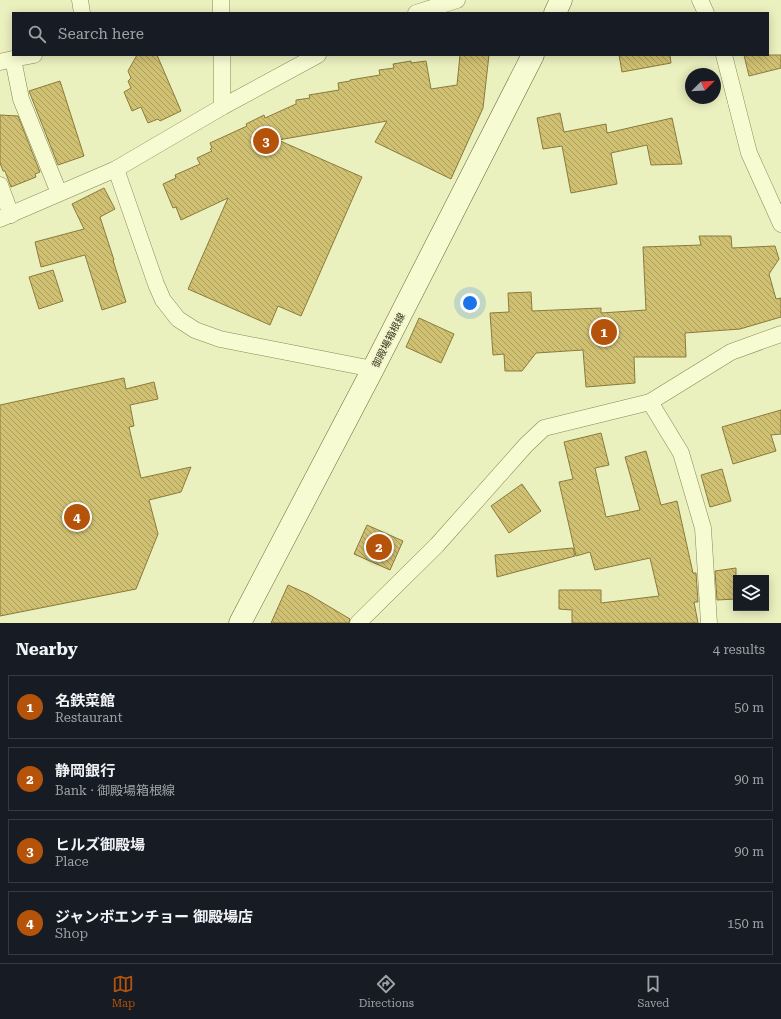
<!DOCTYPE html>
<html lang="en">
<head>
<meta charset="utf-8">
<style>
  :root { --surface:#171b24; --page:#20242c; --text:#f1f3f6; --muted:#9ea1a6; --line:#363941; --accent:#b45309 }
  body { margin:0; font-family:"Roboto Serif","Noto Sans JP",serif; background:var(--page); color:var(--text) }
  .controls { position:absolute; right:12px; bottom:12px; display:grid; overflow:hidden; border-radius:0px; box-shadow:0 2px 10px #0003 }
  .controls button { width:36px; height:36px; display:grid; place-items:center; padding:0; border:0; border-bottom:1px solid var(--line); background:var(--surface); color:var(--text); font:20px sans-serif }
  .compass { position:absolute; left:685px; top:68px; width:36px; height:36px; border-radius:50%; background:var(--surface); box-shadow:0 2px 10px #0003; rotate:66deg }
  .you { position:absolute; left:470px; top:303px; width:14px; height:14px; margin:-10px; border:3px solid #fff; border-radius:50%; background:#1a73e8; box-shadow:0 0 0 6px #1a73e833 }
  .badge { display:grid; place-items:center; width:26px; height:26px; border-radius:50%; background:var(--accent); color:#fff; font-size:13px; font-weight:700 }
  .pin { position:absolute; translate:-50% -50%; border:2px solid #fff; box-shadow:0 1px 4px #0006 }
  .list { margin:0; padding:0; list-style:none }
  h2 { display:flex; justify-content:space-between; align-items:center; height:52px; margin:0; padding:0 16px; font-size:17px }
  h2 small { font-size:13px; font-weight:400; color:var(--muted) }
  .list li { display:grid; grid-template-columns:26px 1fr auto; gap:12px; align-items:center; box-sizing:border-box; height:64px; margin:0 8px 8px; padding:0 8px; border:1px solid var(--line); border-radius:0px }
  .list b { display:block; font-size:15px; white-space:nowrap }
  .list p { margin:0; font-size:13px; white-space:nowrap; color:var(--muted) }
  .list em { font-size:13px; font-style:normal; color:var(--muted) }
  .icon { flex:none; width:22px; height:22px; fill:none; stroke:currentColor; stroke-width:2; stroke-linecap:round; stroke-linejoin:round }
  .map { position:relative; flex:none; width:781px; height:623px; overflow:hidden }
  .search { position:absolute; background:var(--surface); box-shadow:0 2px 10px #0003; left:12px; right:12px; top:12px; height:44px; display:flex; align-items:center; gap:10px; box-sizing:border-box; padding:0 14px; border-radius:0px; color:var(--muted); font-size:15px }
  .sheet { height:340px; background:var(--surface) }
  nav { display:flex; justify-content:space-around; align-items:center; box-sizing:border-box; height:56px; border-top:1px solid var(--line); background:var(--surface); font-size:11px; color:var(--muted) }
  nav a { display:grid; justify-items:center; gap:2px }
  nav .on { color:var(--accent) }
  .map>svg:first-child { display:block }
  .building { fill:url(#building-back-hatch); stroke:#8a7b3b }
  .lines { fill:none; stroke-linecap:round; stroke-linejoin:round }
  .street-casing { stroke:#8a8756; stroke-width:17 }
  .secondary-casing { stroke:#6b673a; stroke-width:23 }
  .street { stroke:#f6fbd2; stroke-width:16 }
  .secondary { stroke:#f6fbd2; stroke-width:22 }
  .labels { text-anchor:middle; stroke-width:3.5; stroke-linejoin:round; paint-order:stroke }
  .street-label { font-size:10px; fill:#38351c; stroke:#f2f7cf }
</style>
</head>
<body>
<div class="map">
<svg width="781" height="623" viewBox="0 0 781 623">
  <defs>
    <pattern id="building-back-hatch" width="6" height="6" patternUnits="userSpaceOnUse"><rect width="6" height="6" fill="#d0c072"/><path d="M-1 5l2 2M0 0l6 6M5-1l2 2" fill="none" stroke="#aa9d5d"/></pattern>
  </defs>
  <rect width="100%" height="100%" fill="#ebf0bf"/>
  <g class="building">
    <path d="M137,55H157L181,111L160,121L158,119L148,123L141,107L132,111L124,92L131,88L128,81L131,78L128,71Z"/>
    <path d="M460,55H489L483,108L451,179L375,142L387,121L278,140L362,177L301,316L278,306L270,325L188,289L228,198L181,220L176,207L173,208L163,184L176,178L175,175L200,164L197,158L212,151L210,149L212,148L210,143L247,126L246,124L264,115L265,118L296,104V100L310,98L309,95L339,90L338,83L350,81V80L380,75L379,70L394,68L393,64L411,61V63L426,61L431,89L457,85Z"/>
    <path d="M619,55H670L671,63L622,72Z"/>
    <path d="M744,55H781V68L749,76Z"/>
    <path d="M60,81L84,156L58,165L29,91Z"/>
    <path d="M560,113L564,132L606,124L607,133L672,118L682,164L651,165L647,145L611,153L617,184L571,193L562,146L543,149L537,118Z"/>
    <path d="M0,115L18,116L40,172L35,174L36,177L11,187L5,171H3L0,163Z"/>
    <path d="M104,188L115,209L100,217L114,260H113L126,302L102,310L85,255L41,267L35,242L84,229L72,204Z"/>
    <path d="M699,236H731L732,248L775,246L779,259L769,274L776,299L781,298V317L740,329L685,333L686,357H634L635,383L586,387L583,350L536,353L522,371H505L504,354L493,355L490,313L509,312L508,293L531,292L532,311L601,308V313L646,310L643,247L701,245Z"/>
    <path d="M53,270L63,301L39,309L29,277Z"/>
    <path d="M419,318L454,334L441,363L406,347Z"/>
    <path d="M124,378L126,389L154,382L158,399L130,405L134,426L129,427L141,478L191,467L181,492L149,500L158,534L136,589L0,616V405Z"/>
    <path d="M781,410V434L771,435L776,451L733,464L722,427Z"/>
    <path d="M601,433L609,465L595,468L606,517L640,510L625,457L646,451L661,505L677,501L693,573H696L698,602H694L698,623H572V610L559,609V590H601V603L659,596L650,558L595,570L590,552L576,556L559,482L573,479L564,442Z"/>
    <path d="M722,469L731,501L710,507L701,475Z"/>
    <path d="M522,484L541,511L509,533L491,506Z"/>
    <path d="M367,525L403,541L390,570L354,554Z"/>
    <path d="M573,548L575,556L497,577L495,555Z"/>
    <path d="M736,568V599L717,600L715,571Z"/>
    <path d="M288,585L308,594L350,619L349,623H271Z"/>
  </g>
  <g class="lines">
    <g class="street-casing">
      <g id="street">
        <path d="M80,0L82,13"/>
        <path d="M221,0V13"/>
        <path d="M700,0L706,13"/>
        <path d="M416,13L457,0"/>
        <path d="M222,55V107"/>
        <path d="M724,55L749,153L781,224"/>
        <path d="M13,59L34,55"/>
        <path d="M0,62L13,59L21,99L59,193"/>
        <path d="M116,169L156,284L163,300L178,319L195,330L220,339L373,369"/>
        <path d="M0,185L11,215"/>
        <path d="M0,219L116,169L222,107L318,55"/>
        <path d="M650,402L681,453L703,528L709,623"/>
        <path d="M358,623L437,545L526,445L544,428L650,402L731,352L781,334"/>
      </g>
    </g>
    <g class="secondary-casing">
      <g id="secondary">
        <path d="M555,13L561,0"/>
        <path d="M240,623L373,369L533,55"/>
      </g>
    </g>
    <use href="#street" class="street"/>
    <use href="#secondary" class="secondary"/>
  </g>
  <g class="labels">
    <g class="street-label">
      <text transform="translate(388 340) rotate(-63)" y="4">御殿場箱根線</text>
    </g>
  </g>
</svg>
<div class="controls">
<button><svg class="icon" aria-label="layers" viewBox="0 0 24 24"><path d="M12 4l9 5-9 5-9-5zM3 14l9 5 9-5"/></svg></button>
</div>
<svg class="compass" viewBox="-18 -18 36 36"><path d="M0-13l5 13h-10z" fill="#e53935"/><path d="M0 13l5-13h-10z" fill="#9ea1a6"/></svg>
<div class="you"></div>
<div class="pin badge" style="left:604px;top:332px">1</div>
<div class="pin badge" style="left:379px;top:547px">2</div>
<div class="pin badge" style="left:266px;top:141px">3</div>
<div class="pin badge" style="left:77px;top:517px">4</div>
<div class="search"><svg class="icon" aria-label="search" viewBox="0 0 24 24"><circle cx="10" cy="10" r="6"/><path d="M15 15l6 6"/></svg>Search here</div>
</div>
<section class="sheet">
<h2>Nearby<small>4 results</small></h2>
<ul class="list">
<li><span class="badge">1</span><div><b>名鉄菜館</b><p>Restaurant</p></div><em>50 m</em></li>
<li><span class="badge">2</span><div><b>静岡銀行</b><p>Bank · 御殿場箱根線</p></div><em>90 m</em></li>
<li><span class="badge">3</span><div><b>ヒルズ御殿場</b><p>Place</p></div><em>90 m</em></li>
<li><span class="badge">4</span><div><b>ジャンボエンチョー 御殿場店</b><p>Shop</p></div><em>150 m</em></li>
</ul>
</section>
<nav>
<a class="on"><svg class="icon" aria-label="map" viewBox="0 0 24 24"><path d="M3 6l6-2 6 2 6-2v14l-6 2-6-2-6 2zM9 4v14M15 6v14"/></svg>Map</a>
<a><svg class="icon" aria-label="directions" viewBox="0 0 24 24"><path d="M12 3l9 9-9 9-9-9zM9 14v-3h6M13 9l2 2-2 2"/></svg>Directions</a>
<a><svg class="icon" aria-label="saved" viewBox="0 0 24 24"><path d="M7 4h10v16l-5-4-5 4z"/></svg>Saved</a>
</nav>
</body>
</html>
